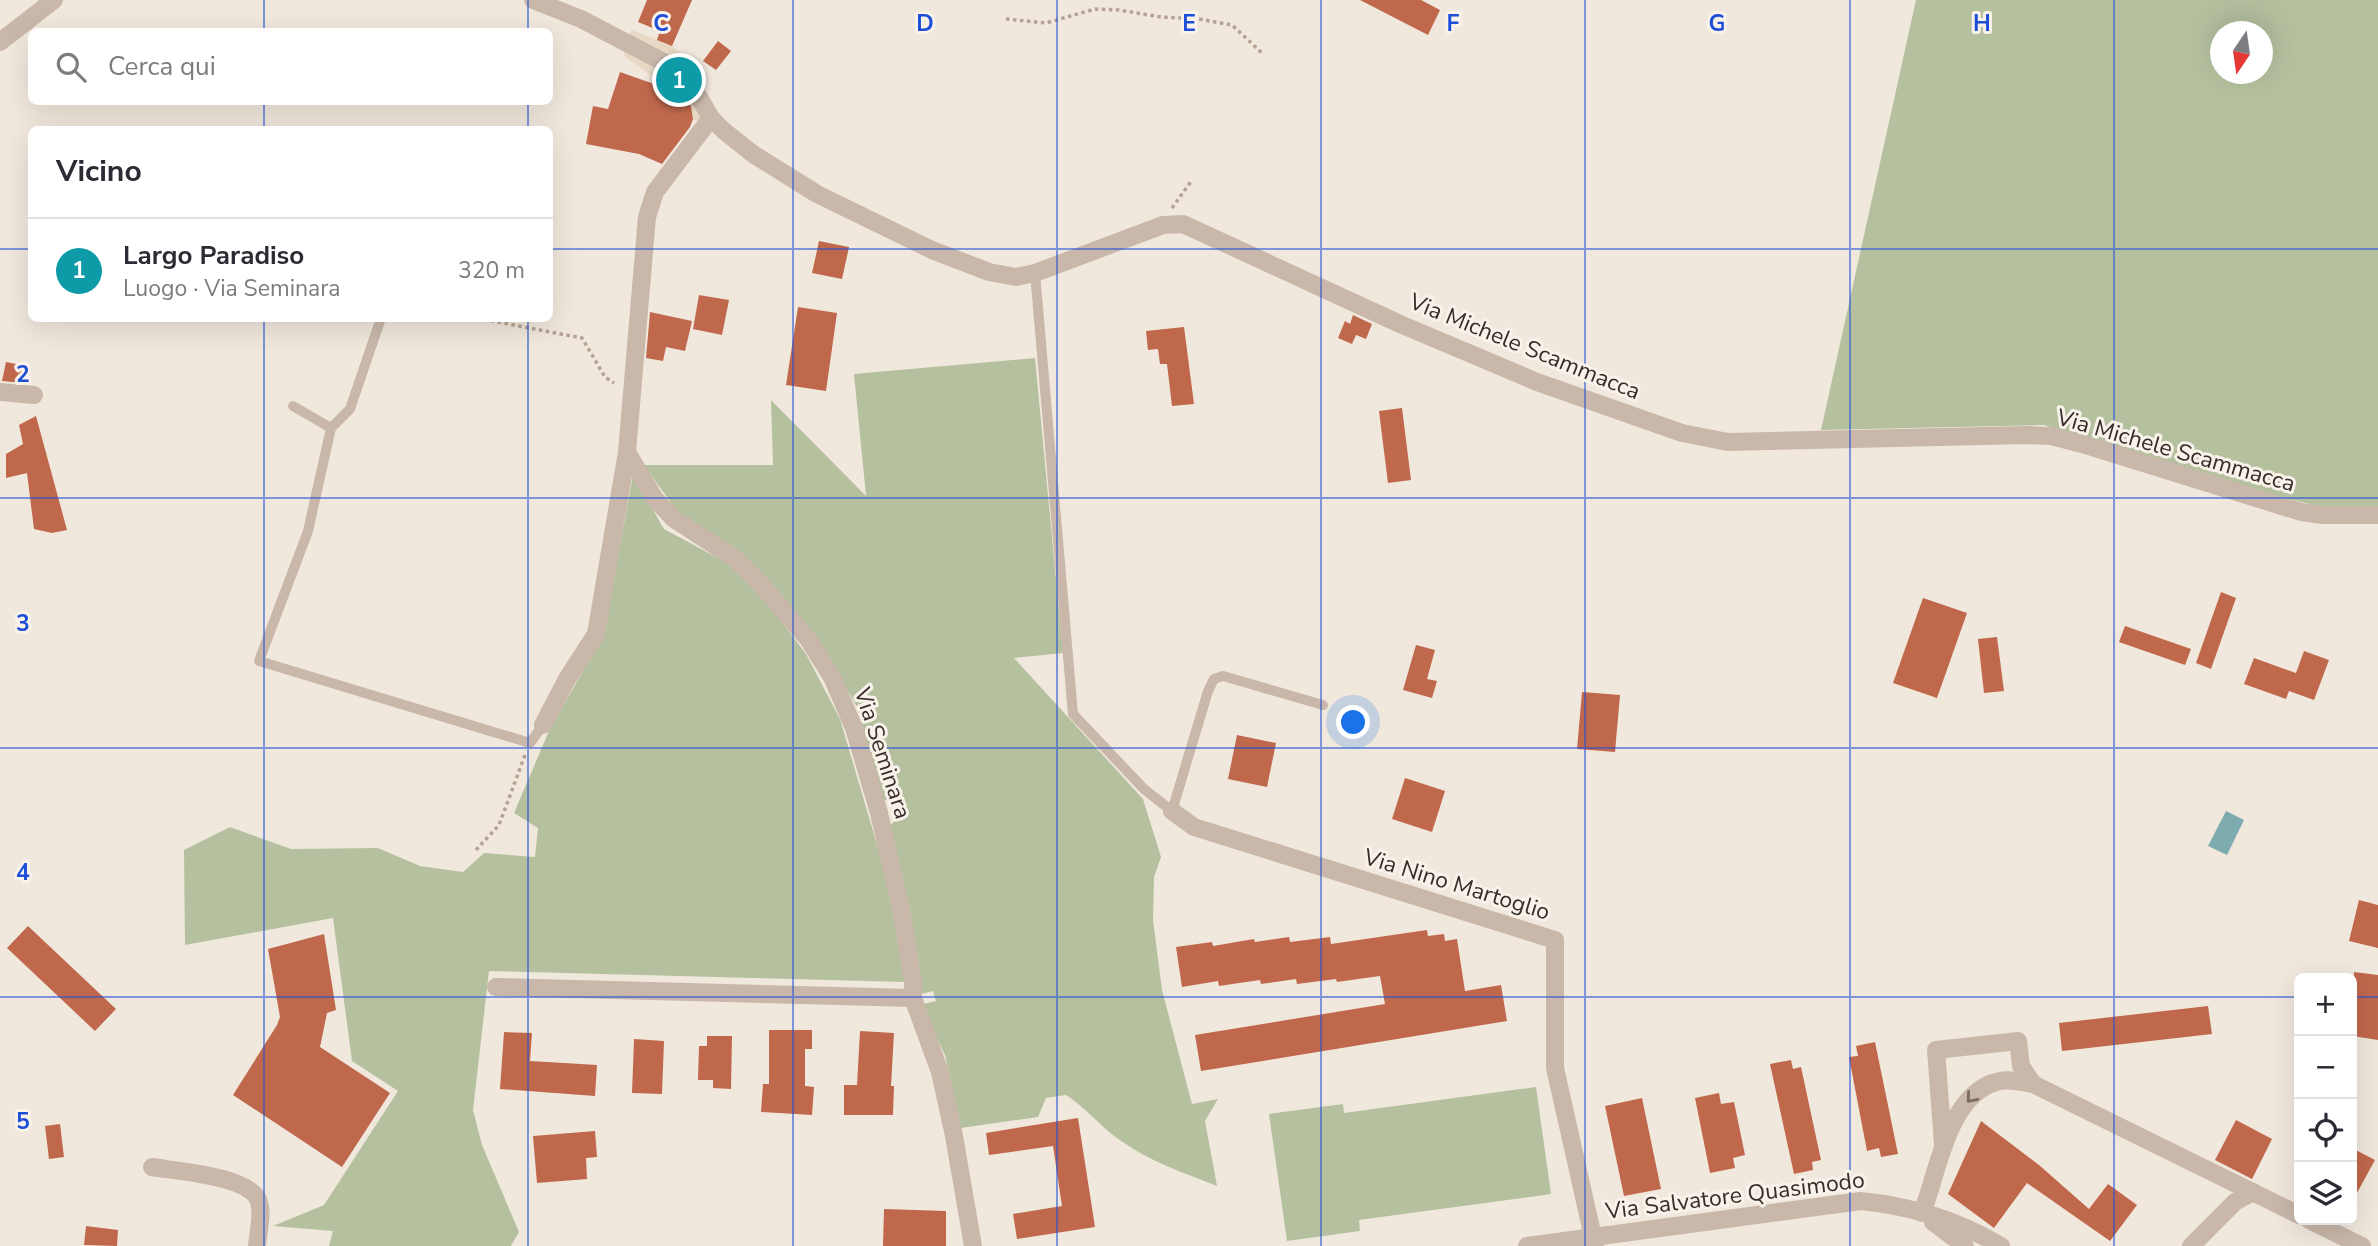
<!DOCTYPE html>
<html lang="it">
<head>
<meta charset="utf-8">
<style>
  :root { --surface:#fff; --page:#f2f2f3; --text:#2b2b33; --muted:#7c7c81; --line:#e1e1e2; --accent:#ea580c }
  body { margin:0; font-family:"Nunito Sans",sans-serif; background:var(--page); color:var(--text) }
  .controls { position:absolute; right:21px; bottom:21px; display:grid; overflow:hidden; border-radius:10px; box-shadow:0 7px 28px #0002 }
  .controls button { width:63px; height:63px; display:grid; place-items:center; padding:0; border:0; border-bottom:2px solid var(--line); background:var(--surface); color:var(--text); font:35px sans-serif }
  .compass { position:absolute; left:2210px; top:21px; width:63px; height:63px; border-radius:50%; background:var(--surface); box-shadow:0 7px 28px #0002; rotate:193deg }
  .you { position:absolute; left:1354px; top:723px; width:24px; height:24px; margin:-18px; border:5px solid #fff; border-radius:50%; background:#1a73e8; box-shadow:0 0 0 10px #1a73e833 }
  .badge { display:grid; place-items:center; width:46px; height:46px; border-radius:50%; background:var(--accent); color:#fff; font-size:23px; font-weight:700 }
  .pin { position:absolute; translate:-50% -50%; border:4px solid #fff; box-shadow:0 2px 7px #0006 }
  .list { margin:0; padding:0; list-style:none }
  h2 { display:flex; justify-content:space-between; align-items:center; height:91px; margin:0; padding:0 28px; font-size:30px }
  h2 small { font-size:23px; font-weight:400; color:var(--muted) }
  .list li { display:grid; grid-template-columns:46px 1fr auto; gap:21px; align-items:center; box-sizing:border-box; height:105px; padding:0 28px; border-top:2px solid var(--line) }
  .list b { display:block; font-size:26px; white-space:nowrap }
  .list p { margin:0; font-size:23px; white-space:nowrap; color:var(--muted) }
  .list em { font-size:23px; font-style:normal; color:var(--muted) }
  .icon { flex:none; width:38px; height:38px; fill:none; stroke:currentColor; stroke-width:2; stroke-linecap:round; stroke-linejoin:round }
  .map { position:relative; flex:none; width:2378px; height:1246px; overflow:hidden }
  .search { position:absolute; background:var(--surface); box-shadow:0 7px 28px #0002; left:28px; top:28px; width:525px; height:77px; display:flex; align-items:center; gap:18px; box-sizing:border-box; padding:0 24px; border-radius:10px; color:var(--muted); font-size:26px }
  .panel { position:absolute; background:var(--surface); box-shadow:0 7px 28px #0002; left:28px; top:126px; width:525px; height:196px; border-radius:10px }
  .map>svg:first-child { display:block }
  .green { fill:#b4c09e; fill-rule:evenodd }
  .plaza { fill:#e8d9c5 }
  .water { fill:#7eabad }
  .building { fill:#c0684c }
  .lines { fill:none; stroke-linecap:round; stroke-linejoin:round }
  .path { stroke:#b5a294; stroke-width:3.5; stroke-dasharray:3.5 3.5; stroke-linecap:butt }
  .service { stroke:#c9b8aa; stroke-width:10 }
  .minor { stroke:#c9b8aa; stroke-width:18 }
  .oneway { stroke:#796c63 }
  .grid { fill:none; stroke:#1d4ed8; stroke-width:2; stroke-opacity:0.55 }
  .labels { text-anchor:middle; stroke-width:6; stroke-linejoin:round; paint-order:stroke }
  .street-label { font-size:23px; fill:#372d29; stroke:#f9f2ea }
  .grid-label { font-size:23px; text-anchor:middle; font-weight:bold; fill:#1d4ed8; stroke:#f9f2ea; stroke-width:6; stroke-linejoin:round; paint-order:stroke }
</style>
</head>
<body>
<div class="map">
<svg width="2378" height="1246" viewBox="0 0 2378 1246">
  <rect width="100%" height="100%" fill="#f1e8dd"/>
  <g class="green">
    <path d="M1916,0H2378V507H2323L2266,494L2044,425L1821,430ZM2220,32H2262V74H2220Z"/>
    <path d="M1035,358L1063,653L1014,658L1143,799L1161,857L1154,877L1153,920L1162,990L1192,1104L1218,1099L1205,1121L1217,1186C1184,1173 1146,1160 1117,1138C1099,1125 1085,1107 1066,1095L1046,1098L1038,1117L961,1128L945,1055L932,1028L924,1004L936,1001L933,991L921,994L889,827L899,816L896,803L882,799L857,707L835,669L780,594L741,552L679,514L644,465H773L771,400L866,496L854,374Z"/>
    <path d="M633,475L664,529L733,566L759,592L806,654L840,719L886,875L905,982L489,971L473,1110L482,1145L519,1232L511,1246H329L333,1231L273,1226L324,1205L398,1091L352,1061L333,918L185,945L184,850L230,827L291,849L378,848L420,866L463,872L484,853L535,857L538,828L514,813L549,731L598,644L606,621Z"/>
    <path d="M1536,1087L1551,1194L1359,1220L1360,1231L1287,1241L1269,1114L1343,1104L1344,1113Z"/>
  </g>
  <path class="plaza" d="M632,30L672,46L688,60L716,109L706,124L693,119L691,105L624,56L626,42Z"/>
  <path class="water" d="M2226,811L2244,820L2227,855L2208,846Z"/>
  <g class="building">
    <path d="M647,0H692L672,46L657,40L660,31L638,22Z"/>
    <path d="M1360,0H1421L1440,10L1428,35Z"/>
    <path d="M718,41L731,51L716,70L703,61Z"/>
    <path d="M620,72L671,90L691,106L693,119L690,127L662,164L639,154L586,144L593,106L608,109Z"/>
    <path d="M819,241L849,247L842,279L812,273Z"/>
    <path d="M699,295L729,300L722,335L693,329Z"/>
    <path d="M798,307L837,313L826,391L786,385Z"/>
    <path d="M650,312L692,321L685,351L666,347L663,361L646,358Z"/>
    <path d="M1353,315L1372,324L1366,339L1356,335L1352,344L1338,338L1345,321L1350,324Z"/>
    <path d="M1184,327L1194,404L1172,406L1167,364H1160L1158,349L1148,350L1146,331Z"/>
    <path d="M6,362L27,366L23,383L2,381Z"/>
    <path d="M1402,408L1411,480L1388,483L1379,411Z"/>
    <path d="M36,416L67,530L52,533L34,529L27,473L6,478V454L23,444L19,425Z"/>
    <path d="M2221,592L2236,598L2211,669L2196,663Z"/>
    <path d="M1923,598L1967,613L1937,698L1893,683Z"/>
    <path d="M2125,626L2191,649L2185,665L2119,642Z"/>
    <path d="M1997,637L2004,691L1984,693L1978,639Z"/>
    <path d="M1416,645L1435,650L1427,679L1437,681L1432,698L1403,690Z"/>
    <path d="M2304,651L2329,660L2314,700L2289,691L2286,699L2244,684L2254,658L2296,673Z"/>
    <path d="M1582,692L1620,695L1615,752L1577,749Z"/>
    <path d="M1237,735L1276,743L1267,787L1228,779Z"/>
    <path d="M1405,778L1445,791L1432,832L1392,819Z"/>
    <path d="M2359,900L2378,905V948L2349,941Z"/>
    <path d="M28,926L116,1009L95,1031L7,948Z"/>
    <path d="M1427,930L1428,936L1444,934L1445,941L1457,939L1465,991L1501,985L1507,1021L1201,1071L1195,1035L1385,1004L1380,976L1337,982L1336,979L1297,984L1296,979L1261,984L1260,980L1219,986L1218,981L1182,987L1176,947L1212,942L1213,946L1254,939L1255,942L1289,937L1290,942L1330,937L1331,944Z"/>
    <path d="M324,934L336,1010L327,1013L320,1047L390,1093L342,1167L233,1095L277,1025L280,1017L268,949Z"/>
    <path d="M2354,972L2378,975V1040L2352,1036L2356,1008L2352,1007Z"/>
    <path d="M2208,1006L2212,1034L2062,1051L2059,1023Z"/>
    <path d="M769,1030H812V1049H805V1086L814,1087L812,1115L761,1112L763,1084H769Z"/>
    <path d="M860,1031L894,1033L891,1086H894L893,1115H844V1085H857Z"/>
    <path d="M504,1032L532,1033L530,1061L597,1065L595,1096L500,1089Z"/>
    <path d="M707,1036H732L731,1089L713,1088V1080H698L699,1046H707Z"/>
    <path d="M634,1039L664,1041L662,1094L632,1093Z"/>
    <path d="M1875,1042L1898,1154L1881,1157L1879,1148L1867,1151L1849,1057L1858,1056L1856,1046Z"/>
    <path d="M1791,1060L1793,1069L1801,1067L1821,1160L1812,1162L1813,1170L1794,1174L1770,1064Z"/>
    <path d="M1719,1093L1721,1104L1734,1102L1745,1155L1733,1158L1735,1168L1710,1173L1695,1098Z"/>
    <path d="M1642,1098L1661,1189L1624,1196L1605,1106Z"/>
    <path d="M1078,1118L1095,1227L1017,1239L1013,1214L1062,1206L1053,1146L989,1155L986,1133Z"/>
    <path d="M2236,1120L2272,1139L2252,1179L2215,1160Z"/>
    <path d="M1981,1121L2039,1165L2089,1209L2108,1184L2137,1205L2110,1241L2027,1183L1994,1228L1948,1194Z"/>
    <path d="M60,1124L64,1157L49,1159L45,1126Z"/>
    <path d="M595,1131L597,1157L586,1158L587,1179L537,1183L533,1136Z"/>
    <path d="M2352,1148L2375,1160L2352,1202Z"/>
    <path d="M884,1209L946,1211V1246H883Z"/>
    <path d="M86,1226L118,1230L117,1246L84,1245Z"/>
  </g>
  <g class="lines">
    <g class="path">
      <path d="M1006,19L1046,23L1095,9L1119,10L1161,17L1199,19L1232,25L1262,53"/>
      <path d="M1172,208L1192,180"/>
      <path d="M477,318L582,338L605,377L614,383"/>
      <path d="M476,850L499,825L525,755"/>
    </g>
    <g class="service">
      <path d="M1035,273L1073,714L1144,789L1172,811L1208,691L1214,679L1223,676L1323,705"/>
      <path d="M293,406L331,428L308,531L259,661L530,743L543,725"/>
      <path d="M331,428L350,409L381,318"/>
    </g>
    <g class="minor">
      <path d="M533,0L581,19L671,66L700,99L711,118L724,131L753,154L817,194L932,250L989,272L1016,277L1035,273L1163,225L1183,224L1400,324L1537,382L1682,433L1728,442L2027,435L2051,436L2082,444L2301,512L2322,515H2378"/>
      <path d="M0,42L54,0"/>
      <path d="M711,118L655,192L647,217L627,452L655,499L674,519L734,558L755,578L808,639L832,677L854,728L879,813L901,909L913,982V998L940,1072L954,1136L973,1246"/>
      <path d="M0,392L34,395"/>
      <path d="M543,725L567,679L596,634L627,452"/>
      <path d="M1172,811L1194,827L1555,940V1068L1595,1246"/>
      <path d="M496,987L913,998"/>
      <path d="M1943,1144L1936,1050L2018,1041L2021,1066L2033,1084"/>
      <path d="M152,1167C176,1171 252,1176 259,1202C263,1214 258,1233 257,1246"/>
      <path d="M1922,1213C1938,1173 1947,1096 1996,1082C2008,1078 2021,1082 2033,1084L2299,1215"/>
      <path d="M2309,1220L2362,1246"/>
      <path d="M1933,1222L1965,1246"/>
      <path d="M1527,1246L1861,1201C1910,1206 1959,1221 2001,1246"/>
      <path d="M2191,1246L2235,1202L2253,1192"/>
    </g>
  </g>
  <defs><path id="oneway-chevron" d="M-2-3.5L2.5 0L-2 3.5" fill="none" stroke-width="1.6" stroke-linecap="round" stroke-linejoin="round" transform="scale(1.75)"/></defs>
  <use class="oneway" href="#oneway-chevron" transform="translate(1971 1098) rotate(131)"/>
  <path class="grid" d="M264,0V32M528,0V32M793,0V1246M1057,0V1246M1321,0V1246M1585,0V1246M1850,0V1246M2114,0V1246M264,102V130M528,102V130M0,249H32M550,249H2378M264,318V1246M528,318V1246M0,498H2378M0,748H2378M0,997H2299M2352,997H2378"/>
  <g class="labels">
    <g class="street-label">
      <text transform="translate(1525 346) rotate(22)" y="8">Via Michele Scammacca</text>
      <text transform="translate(2176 450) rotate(16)" y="8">Via Michele Scammacca</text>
      <text transform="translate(883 753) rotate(72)" y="8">Via Seminara</text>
      <text transform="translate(1457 884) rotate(17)" y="8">Via Nino Martoglio</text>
      <text transform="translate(1735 1195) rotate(-7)" y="8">Via Salvatore Quasimodo</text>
    </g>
  </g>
  <g class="grid-label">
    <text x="661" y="31">C</text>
    <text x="925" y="31">D</text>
    <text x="1189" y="31">E</text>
    <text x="1453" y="31">F</text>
    <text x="1717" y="31">G</text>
    <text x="1982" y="31">H</text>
    <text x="23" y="382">2</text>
    <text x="23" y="631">3</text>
    <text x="23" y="880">4</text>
    <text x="23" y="1129">5</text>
  </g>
</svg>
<div class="controls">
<button>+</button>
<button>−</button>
<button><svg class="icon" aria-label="locate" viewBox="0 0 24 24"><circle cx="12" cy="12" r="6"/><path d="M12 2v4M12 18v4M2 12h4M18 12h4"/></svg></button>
<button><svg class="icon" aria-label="layers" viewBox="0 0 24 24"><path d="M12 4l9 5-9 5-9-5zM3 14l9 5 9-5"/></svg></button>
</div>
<svg class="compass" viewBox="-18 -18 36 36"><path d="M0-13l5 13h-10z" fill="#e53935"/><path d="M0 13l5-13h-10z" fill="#7c7c81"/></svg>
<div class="you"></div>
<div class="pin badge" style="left:679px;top:80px;background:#0f9aa8">1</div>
<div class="search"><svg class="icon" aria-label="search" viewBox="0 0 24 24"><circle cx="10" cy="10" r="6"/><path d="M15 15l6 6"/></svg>Cerca qui</div>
<section class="panel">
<h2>Vicino<small></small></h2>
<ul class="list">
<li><span class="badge" style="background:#0f9aa8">1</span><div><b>Largo Paradiso</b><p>Luogo · Via Seminara</p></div><em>320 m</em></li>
</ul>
</section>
</div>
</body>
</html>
